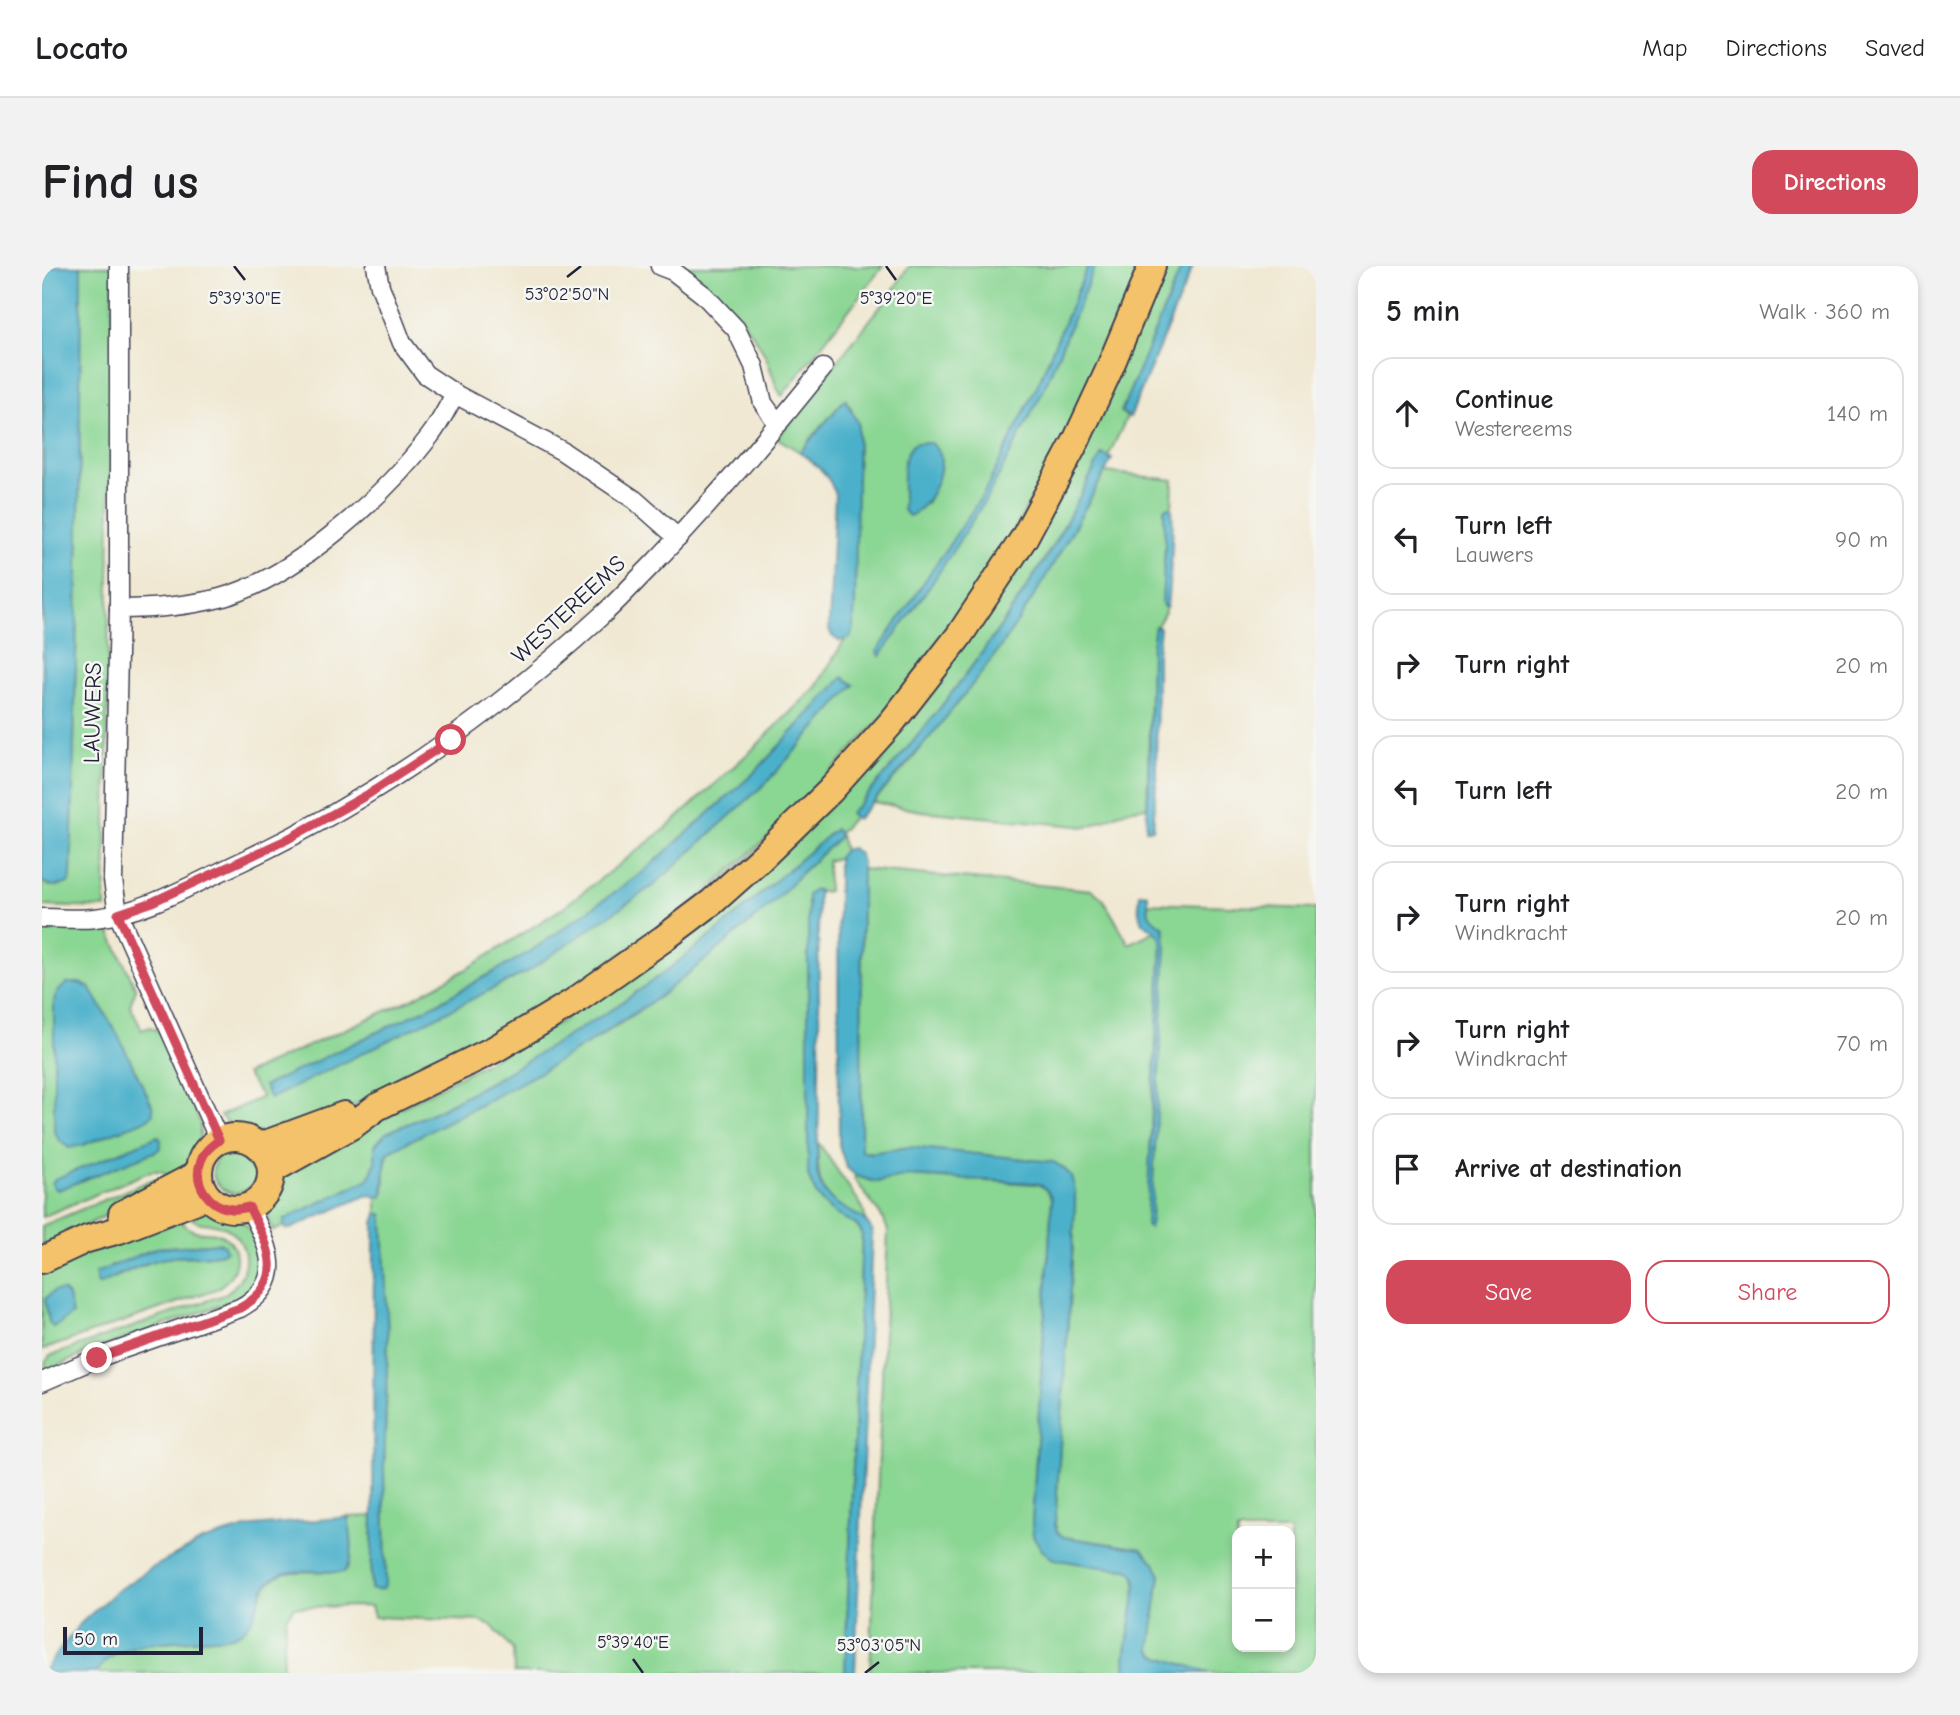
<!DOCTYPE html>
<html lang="en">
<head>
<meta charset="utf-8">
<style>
  :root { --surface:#fff; --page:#f2f2f2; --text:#202124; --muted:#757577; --line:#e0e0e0; --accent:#d1495b }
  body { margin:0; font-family:"Comic Neue",sans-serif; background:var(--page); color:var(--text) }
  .controls { position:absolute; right:21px; bottom:21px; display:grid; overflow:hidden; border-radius:14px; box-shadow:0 4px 10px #0003 }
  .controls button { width:63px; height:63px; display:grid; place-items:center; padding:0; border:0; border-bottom:2px solid var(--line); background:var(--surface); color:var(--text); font:35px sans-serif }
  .scale { position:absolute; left:21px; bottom:18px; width:140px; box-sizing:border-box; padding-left:7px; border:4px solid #22223b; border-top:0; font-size:19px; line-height:24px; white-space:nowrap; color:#22223b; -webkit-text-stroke:5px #f6f6f2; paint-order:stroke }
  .stop { position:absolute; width:21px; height:21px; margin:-16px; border:5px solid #d1495b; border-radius:50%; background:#fff }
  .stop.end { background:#d1495b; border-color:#fff; box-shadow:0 2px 7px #0008 }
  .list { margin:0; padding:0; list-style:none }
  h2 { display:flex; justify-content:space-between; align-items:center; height:91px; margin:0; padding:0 28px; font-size:30px }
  h2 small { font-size:23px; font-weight:400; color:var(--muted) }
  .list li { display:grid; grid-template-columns:46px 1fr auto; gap:21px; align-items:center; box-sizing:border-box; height:112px; margin:0 14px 14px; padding:0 14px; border:2px solid var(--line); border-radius:21px }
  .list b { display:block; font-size:26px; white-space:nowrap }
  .list p { margin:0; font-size:23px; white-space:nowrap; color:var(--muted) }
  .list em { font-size:23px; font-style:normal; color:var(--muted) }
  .actions { display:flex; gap:14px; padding:21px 28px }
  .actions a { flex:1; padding:16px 0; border:2px solid var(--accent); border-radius:21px; text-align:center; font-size:24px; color:var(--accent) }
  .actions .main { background:var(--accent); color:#fff }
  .icon { flex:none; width:38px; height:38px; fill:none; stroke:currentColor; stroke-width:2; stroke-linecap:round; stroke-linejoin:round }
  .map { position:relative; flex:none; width:1274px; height:1407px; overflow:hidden; border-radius:21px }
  header { display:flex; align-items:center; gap:42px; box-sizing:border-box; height:98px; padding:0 35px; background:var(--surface); border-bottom:2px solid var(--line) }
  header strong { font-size:33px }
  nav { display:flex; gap:38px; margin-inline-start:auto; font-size:24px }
  .intro { display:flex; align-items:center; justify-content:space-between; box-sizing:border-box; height:168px; padding:0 42px }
  h1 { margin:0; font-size:49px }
  .button { padding:18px 32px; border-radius:21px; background:var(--accent); color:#fff; font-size:24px; font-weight:700 }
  main { display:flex; gap:42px; padding:0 42px }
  aside { flex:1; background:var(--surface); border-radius:21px; box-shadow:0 4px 10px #0003 }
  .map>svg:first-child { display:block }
  .green { fill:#8ad693; stroke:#567c67; stroke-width:2; fill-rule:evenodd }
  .water { fill:#4cb1cb; stroke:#376a83; stroke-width:2 }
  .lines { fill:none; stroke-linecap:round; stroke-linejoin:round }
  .minor-casing { stroke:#414052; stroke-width:21 }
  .primary-casing { stroke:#414052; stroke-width:30 }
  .minor { stroke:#fff; stroke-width:18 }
  .primary { stroke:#f3c26a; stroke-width:26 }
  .route { stroke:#d1495b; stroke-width:9 }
  .ticks { fill:none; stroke:#22223b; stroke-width:2.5 }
  .labels { text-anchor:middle; stroke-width:5; stroke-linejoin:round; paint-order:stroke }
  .street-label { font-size:23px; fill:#22223b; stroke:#f6f6f2 }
  .ticks-label { font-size:18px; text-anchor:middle; fill:#22223b; stroke:#f6f6f2; stroke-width:5; stroke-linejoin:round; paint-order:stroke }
</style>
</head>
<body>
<header>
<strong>Locato</strong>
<nav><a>Map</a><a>Directions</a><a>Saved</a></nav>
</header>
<div class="intro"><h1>Find us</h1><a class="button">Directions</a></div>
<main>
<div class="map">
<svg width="1274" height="1407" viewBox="0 0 1274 1407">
  <rect width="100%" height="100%" fill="#f6f6f2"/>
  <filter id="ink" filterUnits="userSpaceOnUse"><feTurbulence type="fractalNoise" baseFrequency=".0143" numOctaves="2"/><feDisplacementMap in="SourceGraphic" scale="14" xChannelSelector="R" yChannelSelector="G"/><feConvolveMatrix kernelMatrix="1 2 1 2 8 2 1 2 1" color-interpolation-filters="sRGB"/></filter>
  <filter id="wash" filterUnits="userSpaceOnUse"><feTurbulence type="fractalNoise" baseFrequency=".00686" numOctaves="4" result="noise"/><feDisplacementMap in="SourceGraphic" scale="28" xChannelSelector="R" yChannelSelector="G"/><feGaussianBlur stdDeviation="1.57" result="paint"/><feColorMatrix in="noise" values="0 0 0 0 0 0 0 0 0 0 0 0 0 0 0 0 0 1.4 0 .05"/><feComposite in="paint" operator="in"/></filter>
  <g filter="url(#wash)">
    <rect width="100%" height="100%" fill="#f0e8d2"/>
    <g class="green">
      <path d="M0,0H2L0,357Z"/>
      <path d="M39,0H71L63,642L0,640V615L7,620L28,616L29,609L37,258Z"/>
      <path d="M640,0H841L740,130C733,122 729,101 723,89C704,52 673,24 640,0Z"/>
      <path d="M867,0H1099L1039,139L994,230L939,319L837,455L730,568L637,649L490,749L360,818L298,845L223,868L190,859L178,850L220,831L204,808L370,733L425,703L519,643L622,564L711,483L774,421L802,375L811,366L816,166L809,142L803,133L758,186L735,172L850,26ZM862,194L896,212L884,238L862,218Z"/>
      <path d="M1121,0H1140L1079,146L1085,151L1066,191L1060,188C1041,223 1024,258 1003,292C947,383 881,468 809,547L812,551L797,567L792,564L676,665L623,706L569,744L463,808L395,845L344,867L334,879L333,897L327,913L243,953L241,956L243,960L231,965L227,957L225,943L245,903L519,756L864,455Z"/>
      <path d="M1063,206L1131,214L1130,242L1122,244L1123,279L1121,340L1123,341V346L1115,360L1113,361L1109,385L1105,541L1085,544L1045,561L879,545L831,536L871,492L952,390L1027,271Z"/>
      <path d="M798,570L802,584L796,592L785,595L786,625L776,626L775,623L766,629V908C770,923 778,937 792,947C802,954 814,955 820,967L803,1407H472L471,1384L450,1360L437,1355L332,1351L329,1340L252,1341L244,1352L240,1407H54C72,1379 102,1378 131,1375C150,1374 168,1372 186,1371C225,1361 206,1319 241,1308C255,1303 287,1306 302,1306L308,1263L306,1251L331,1250L329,1322L344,1314L342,1202L346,1071L340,948H335V932L341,930C345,915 340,898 348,885C411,846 479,816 544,779C639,723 719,646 798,570Z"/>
      <path d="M820,603L1050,624L1061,633L1087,678L1113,665C1118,667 1119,672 1120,678L1110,838L1105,962L1124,680L1122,661C1110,653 1106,653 1106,637L1274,643V1407H1168L1115,1390L1109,1385V1377L1118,1309L1099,1283L1022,1271L1015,1266L1013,1258L1032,961V917L819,885ZM1195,1265H1248V1381H1195Z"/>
      <path d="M0,660L53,661H60L68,666L94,723L88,739L100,764L108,761L119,766L158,856V872L144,902L126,910L119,905H109L0,951Z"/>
      <path d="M776,876L821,942L824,956C817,950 808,947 799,942C775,927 775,902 776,876Z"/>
      <circle cx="193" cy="905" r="22"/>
      <path d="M814,910L834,916L866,910L992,918C1002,919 1006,924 1010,933L990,1257L1011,1293L1059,1301L1086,1303L1092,1308L1094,1317L1093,1329L1083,1392L1084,1407H828L846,965L842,954L812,912Z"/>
      <path d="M109,914H116L122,918L25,970L0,981V960Z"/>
      <path d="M162,943C168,944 172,947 178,949C185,951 192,950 199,955C206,959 209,965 212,972C223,999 219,1019 193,1034L49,1085L4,1105L3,1097L8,1090L181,1029C193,1022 201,1012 203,998C205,979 192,961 172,958C167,957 161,958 156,956C150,954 147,950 144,945Z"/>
      <path d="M136,948C140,955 142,960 150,964C158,968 168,964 177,968C204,980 196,1011 174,1023L0,1084V1003ZM178,977L180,987C162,992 143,989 124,992C100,996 79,1011 56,1018L54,1007L114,982Z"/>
    </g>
    <g class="water">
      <path d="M2,0H39L37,258L29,609L28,616C17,621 10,622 0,615Z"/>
      <path d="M1046,0H1053L1002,123L946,230L892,314L838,390L835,386L942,227L995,120Z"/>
      <path d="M1140,0H1151L1088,151L1079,146Z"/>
      <path d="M803,133L816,157L813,339L811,366L808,372L797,375L790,370L787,363L793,228C787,207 774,199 758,186Z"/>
      <path d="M873,177H889C891,179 895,183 897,185C905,205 886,243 867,250L861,244C862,224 856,189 873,177Z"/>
      <path d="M1060,188L1070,193C1033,260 997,328 952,390C910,447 863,501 815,553L808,548C881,468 947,383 1004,292C1024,258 1042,222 1060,188Z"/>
      <path d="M1125,241L1130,242C1132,275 1128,307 1125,340L1123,341L1120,338L1123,279L1122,243Z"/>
      <path d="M1113,360L1118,362L1115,387L1114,518L1111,563H1104L1107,517L1109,385Z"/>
      <path d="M801,411L812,419L725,516L612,619L485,706L228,833L222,820L392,739L486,687L600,607L713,506Z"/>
      <path d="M793,563L798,570L754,612L733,635L672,687L617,731L545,778L497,807L434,841L348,885L344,891L341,930L335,932L330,929L323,930L248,963H244L241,956L243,953L327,913L333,897V879L344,867L395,845L463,808L569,744L623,706L676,665Z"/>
      <path d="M809,582L817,587L820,597L819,885L827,887L868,881L1011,896C1041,909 1032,934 1032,961L1013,1258L1015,1266L1022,1271L1099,1283L1113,1297L1118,1308L1109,1377V1385L1115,1390L1168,1407H1084L1083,1392L1093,1329L1094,1317L1092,1308L1086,1303L1059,1301L1011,1293L1000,1284L991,1270L990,1257L1010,933C1006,924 1002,919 992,917L866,910L834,916L814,910L804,901L797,879L796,592L802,584Z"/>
      <path d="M772,623L776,626C776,688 778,751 777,814C777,833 777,853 776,873C776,885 774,898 776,910C784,947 822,942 830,965L813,1407H803L820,967C815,955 802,954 792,947C778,937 770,923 766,908V629Z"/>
      <path d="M1098,627L1106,628C1106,648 1104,650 1122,661L1124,680L1109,954L1107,962L1104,960L1120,678C1118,660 1099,664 1097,646C1096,640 1098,633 1098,627Z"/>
      <path d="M25,717H38L48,722L76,769L110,839L111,848L106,853L41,879L27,882L18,875L12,865V736L15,726Z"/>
      <path d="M116,870L119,874V881L115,885L16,924L12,921L10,917L13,913Z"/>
      <path d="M335,948H340L341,954L346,1071L342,1202L344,1314L342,1322L336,1324L329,1323L331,1250L332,957Z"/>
      <path d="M178,977L182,979L184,985L180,987C162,992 143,989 125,992C101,996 78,1009 56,1019L53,1007L114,982Z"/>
      <path d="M12,1025H21L26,1030L30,1048L19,1057L11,1061L7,1056L3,1033Z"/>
      <path d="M306,1251C309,1267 314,1293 302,1306C287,1306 254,1303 241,1308C206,1319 226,1361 186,1371C168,1372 150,1374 131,1375C102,1378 72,1379 54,1407H0L37,1359L73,1326L108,1303L160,1275L211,1260Z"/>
    </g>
  </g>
  <g filter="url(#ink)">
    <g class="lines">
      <g class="minor-casing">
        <g id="minor">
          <path d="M77,0V343L71,614L76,648L177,874"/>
          <path d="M334,0L338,20L360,77L383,108L413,128L520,185L593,234L636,272"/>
          <path d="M618,0L631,5L662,29L694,63L712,100L721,137L736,158"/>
          <path d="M77,343C111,343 145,340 178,332C251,313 343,229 388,170C398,157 405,142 413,128"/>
          <path d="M0,652C17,652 36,654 53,652C103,647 155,616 201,595C332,533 451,449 558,351C575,336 591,318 607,302C668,239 726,171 781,102"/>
          <path d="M0,1116L55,1092L198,1042C247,1015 226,979 207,941"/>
        </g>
      </g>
      <g class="primary-casing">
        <g id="primary">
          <circle cx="193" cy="907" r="36"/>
          <path d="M218,880L302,849"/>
          <path d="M230,904L311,859L335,841L453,783L530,737L621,673L670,636L716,595L788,525L850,456L917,370L982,272L1034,175L1066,106L1110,0"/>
          <path d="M80,948L156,908"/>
          <path d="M0,994L45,973L77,964L165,930"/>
        </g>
      </g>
      <use href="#minor" class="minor"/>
      <use href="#primary" class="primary"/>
    </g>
  </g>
  <g class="lines" filter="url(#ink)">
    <path class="route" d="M55,1092L198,1042C247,1015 226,979 207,941C202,942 196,944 190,943C167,941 150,917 159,895C162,885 169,880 177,874L76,648L108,637L244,574L325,529L409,474"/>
  </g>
  <path class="ticks" d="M192,0L203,14M844,0L854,14M525,11L539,0M591,1393L601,1407M823,1407L837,1396"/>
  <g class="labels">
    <g class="street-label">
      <text transform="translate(526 343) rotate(-43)" y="8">WESTEREEMS</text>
      <text transform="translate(50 447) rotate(-89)" y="8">LAUWERS</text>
    </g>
  </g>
  <g class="ticks-label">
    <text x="525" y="34">53°02'50"N</text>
    <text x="854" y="38">5°39'20"E</text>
    <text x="203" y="38">5°39'30"E</text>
    <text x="591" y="1382">5°39'40"E</text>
    <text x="837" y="1385">53°03'05"N</text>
  </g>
</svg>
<div class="controls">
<button>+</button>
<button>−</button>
</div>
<div class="scale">50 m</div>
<div class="stop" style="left:409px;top:474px"></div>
<div class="stop end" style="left:55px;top:1092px"></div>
</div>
<aside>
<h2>5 min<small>Walk · 360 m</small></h2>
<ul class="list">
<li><svg class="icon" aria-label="ahead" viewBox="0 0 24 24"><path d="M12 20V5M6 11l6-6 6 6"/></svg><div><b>Continue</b><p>Westereems</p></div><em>140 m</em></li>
<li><svg class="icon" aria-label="left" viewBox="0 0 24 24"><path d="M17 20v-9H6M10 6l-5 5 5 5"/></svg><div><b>Turn left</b><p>Lauwers</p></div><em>90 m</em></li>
<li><svg class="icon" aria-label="right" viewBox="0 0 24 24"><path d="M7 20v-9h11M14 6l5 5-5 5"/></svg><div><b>Turn right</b></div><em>20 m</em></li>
<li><svg class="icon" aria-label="left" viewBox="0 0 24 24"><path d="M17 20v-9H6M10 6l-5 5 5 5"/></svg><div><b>Turn left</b></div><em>20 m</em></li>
<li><svg class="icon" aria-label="right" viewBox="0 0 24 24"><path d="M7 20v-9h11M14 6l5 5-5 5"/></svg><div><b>Turn right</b><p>Windkracht</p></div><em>20 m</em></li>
<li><svg class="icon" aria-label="right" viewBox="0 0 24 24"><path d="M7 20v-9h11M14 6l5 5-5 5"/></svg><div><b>Turn right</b><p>Windkracht</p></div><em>70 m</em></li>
<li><svg class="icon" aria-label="arrive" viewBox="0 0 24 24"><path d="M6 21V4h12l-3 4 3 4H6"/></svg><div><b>Arrive at destination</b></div></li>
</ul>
<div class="actions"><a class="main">Save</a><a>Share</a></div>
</aside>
</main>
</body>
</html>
